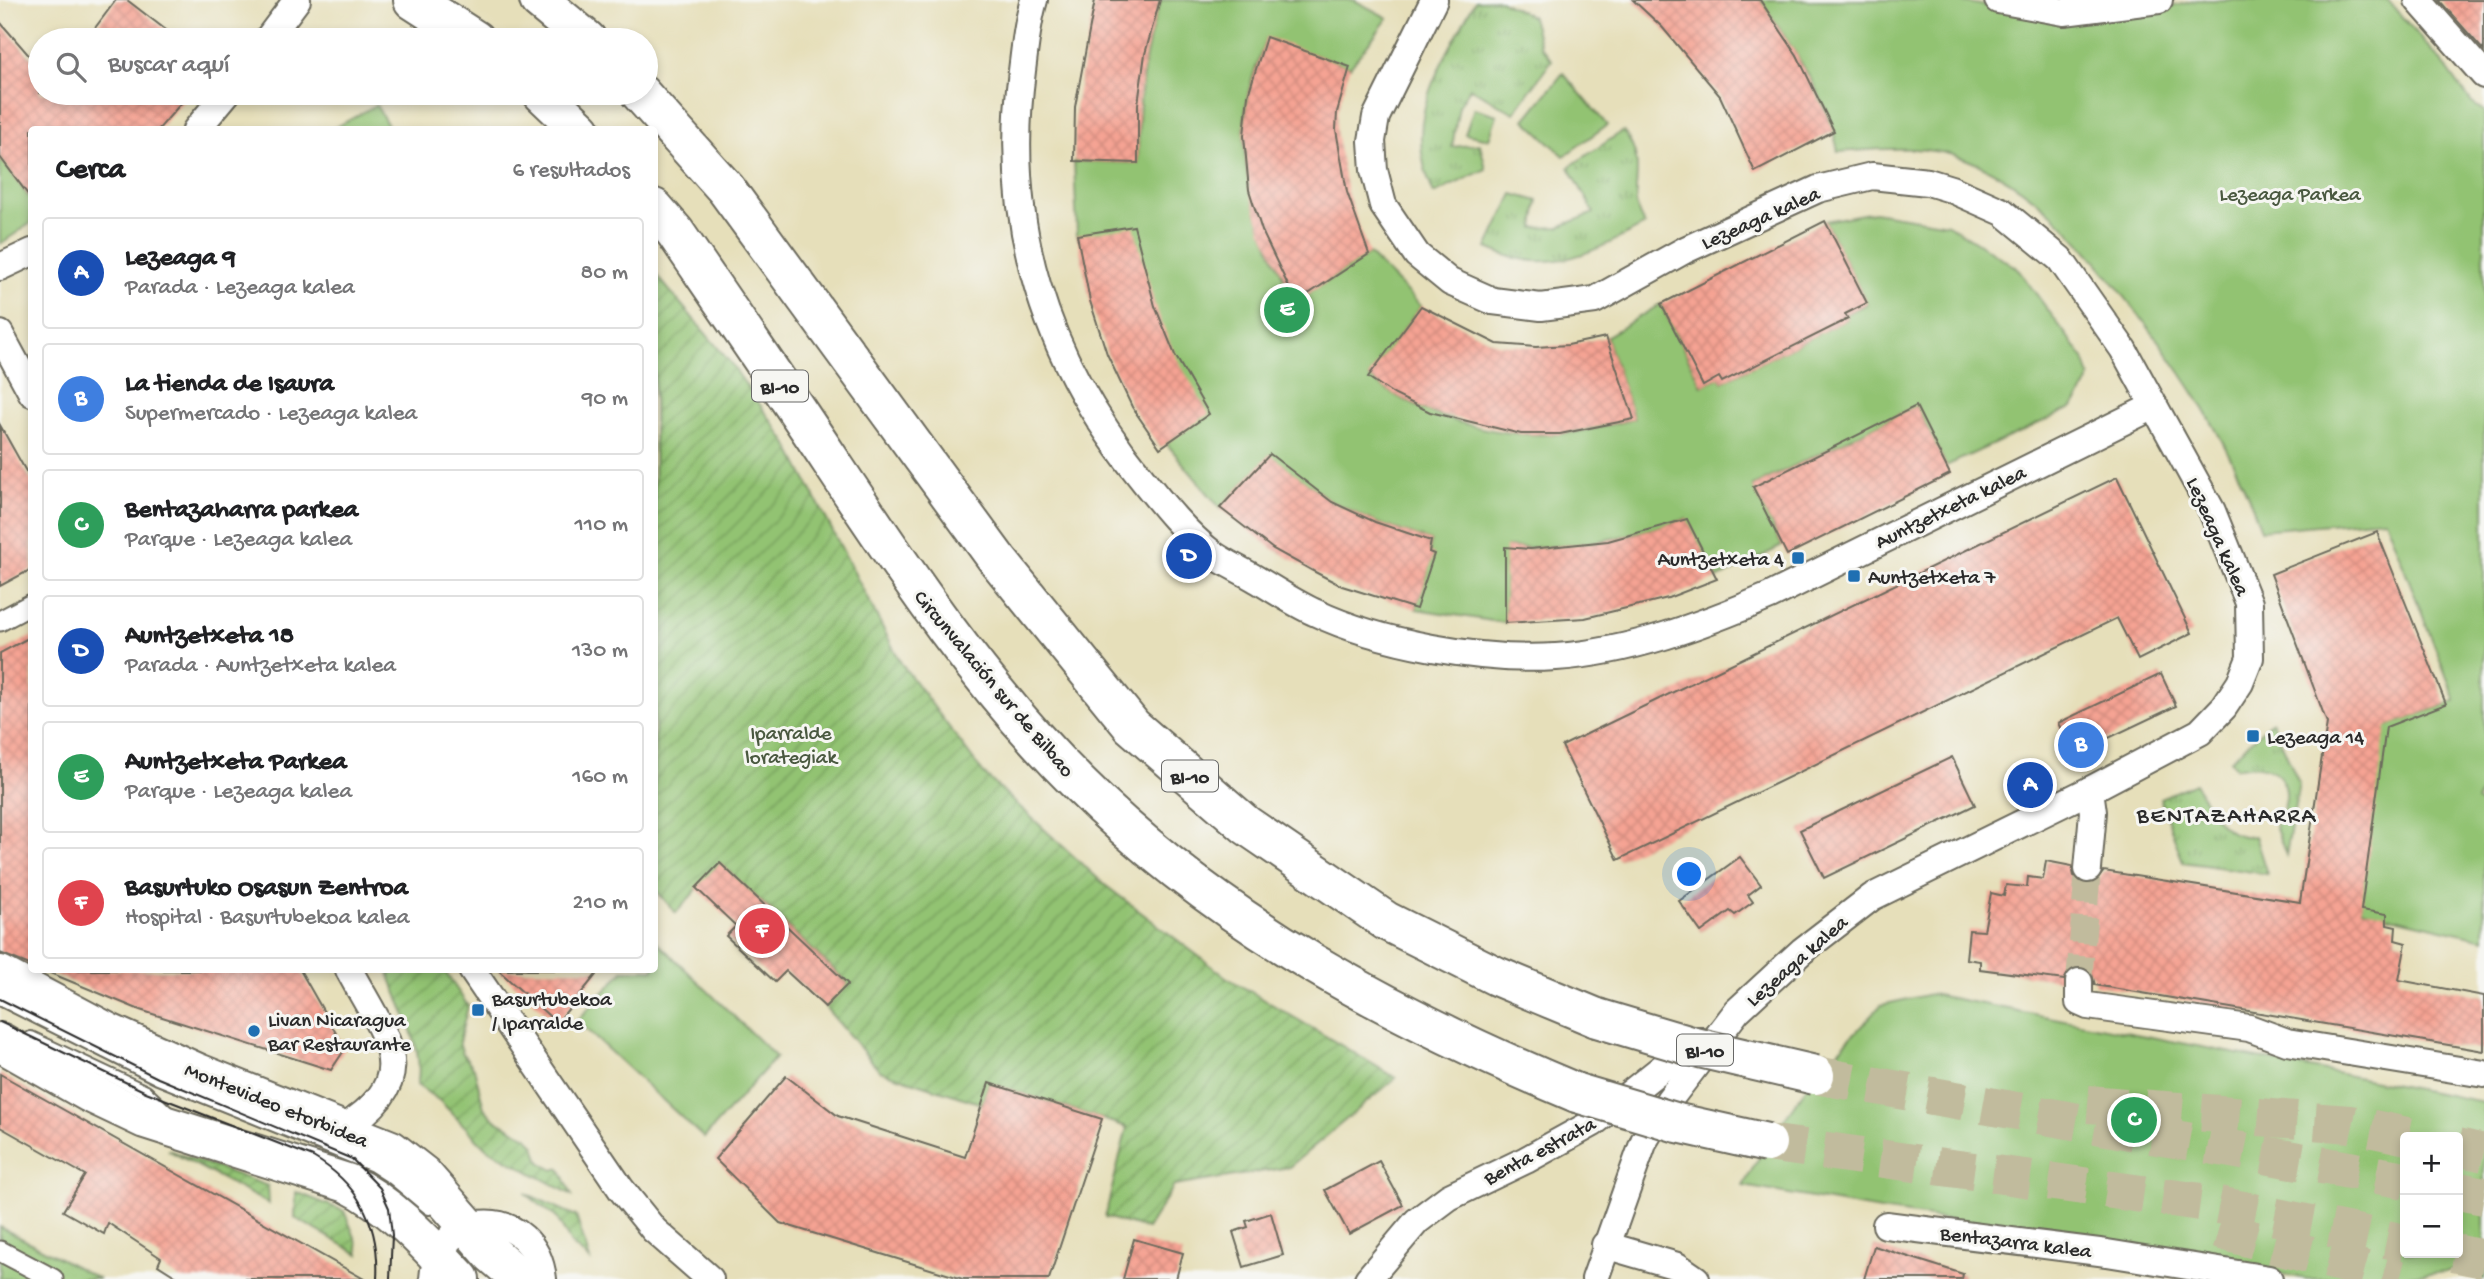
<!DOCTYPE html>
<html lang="es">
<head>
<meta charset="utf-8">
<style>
  :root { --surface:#fff; --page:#f2f2f2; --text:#202124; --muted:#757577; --line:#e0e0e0; --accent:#1f6fb2 }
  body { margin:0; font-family:"Gochi Hand",sans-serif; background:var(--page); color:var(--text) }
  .controls { position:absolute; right:21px; bottom:21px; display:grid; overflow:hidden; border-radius:7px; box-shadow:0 4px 10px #0003 }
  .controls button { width:63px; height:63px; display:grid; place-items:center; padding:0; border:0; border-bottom:2px solid var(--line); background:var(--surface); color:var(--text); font:35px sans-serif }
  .you { position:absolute; left:1690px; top:875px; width:24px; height:24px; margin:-18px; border:5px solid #fff; border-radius:50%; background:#1a73e8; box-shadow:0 0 0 10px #1a73e833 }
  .badge { display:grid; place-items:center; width:46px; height:46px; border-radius:50%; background:var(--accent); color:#fff; font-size:23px; font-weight:700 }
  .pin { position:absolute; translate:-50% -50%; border:4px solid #fff; box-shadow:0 2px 7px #0006 }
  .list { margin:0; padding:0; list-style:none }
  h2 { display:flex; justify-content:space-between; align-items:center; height:91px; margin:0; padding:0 28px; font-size:30px }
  h2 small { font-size:23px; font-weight:400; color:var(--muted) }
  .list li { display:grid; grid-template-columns:46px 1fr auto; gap:21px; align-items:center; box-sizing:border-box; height:112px; margin:0 14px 14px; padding:0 14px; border:2px solid var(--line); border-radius:7px }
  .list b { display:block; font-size:26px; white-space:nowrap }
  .list p { margin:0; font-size:23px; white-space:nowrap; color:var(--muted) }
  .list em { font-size:23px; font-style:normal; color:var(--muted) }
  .icon { flex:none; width:38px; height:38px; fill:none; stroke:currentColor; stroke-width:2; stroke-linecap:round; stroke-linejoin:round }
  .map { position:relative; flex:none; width:2484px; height:1279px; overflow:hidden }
  .search { position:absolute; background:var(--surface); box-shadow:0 4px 10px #0003; left:28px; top:28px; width:630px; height:77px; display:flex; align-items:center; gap:18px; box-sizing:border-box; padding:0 24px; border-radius:38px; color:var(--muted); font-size:26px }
  .panel { position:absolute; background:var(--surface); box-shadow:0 4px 10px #0003; left:28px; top:126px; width:630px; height:847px; border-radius:7px }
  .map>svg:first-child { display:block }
  .grass { fill:url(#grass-tufts); stroke:#5e774e; stroke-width:2 }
  .park { fill:#92c372; stroke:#5e774e; stroke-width:2; fill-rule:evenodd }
  .garden { fill:url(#garden-furrows); stroke:#5e774e; stroke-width:2 }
  .building { fill:url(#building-cross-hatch) }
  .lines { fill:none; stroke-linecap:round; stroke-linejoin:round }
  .minor-tunnel { stroke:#c1bb9d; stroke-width:26; stroke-dasharray:26 13; stroke-linecap:butt }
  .motorway-tunnel { stroke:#c1bb9d; stroke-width:38; stroke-dasharray:38 19; stroke-linecap:butt }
  .service-casing { stroke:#6c6a5d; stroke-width:16 }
  .pedestrian-casing { stroke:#6c6a5d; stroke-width:23 }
  .minor-casing { stroke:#6c6a5d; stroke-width:30 }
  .primary-casing { stroke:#6c6a5d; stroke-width:42 }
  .motorway-casing { stroke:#6c6a5d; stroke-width:42 }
  .service { stroke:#fff; stroke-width:12 }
  .pedestrian { stroke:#fff; stroke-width:19 }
  .minor { stroke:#fff; stroke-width:26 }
  .primary { stroke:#fff; stroke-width:38 }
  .motorway { stroke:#fff; stroke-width:38 }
  .tram { stroke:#2b2b2b; stroke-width:2 }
  .motorway-bridge-casing { stroke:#6c6a5d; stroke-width:42; stroke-linecap:butt }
  .motorway-bridge { stroke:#fff; stroke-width:38 }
  .poi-dot { fill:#1f6fb2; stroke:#f6f6f2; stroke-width:2.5 }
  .labels { text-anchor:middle; stroke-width:6; stroke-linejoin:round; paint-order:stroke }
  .shield { fill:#f6f6f2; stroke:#686867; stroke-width:2 }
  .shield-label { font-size:19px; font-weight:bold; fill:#2b2b2b }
  .park-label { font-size:21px; fill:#4a5940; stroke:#f6f6f2 }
  .street-label { font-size:21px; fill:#2b2b2b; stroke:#f6f6f2 }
  .poi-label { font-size:21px; fill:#2b2b2b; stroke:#f6f6f2; text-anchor:start }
  .neighbourhood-label { font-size:23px; letter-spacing:2px; fill:#2b2b2b; stroke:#f6f6f2 }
</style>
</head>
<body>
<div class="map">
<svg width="2484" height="1279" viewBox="0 0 2484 1279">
  <defs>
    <pattern id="grass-tufts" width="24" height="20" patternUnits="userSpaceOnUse" patternTransform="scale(1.75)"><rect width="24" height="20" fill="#92c372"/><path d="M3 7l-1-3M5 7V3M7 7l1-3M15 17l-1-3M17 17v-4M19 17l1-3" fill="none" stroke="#779f5e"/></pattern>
    <pattern id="garden-furrows" width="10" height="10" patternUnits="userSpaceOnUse" patternTransform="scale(1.75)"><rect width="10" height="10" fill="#92c372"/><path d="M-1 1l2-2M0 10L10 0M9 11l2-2" fill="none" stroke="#779f5e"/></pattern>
    <pattern id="building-cross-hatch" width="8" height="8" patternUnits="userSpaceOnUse" patternTransform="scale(1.75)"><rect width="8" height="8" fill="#f5a393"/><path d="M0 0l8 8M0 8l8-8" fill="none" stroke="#d28c7f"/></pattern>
  </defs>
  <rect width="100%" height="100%" fill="#f6f6f2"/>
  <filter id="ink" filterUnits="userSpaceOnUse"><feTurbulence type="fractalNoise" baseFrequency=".0143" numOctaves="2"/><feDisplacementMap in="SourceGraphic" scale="14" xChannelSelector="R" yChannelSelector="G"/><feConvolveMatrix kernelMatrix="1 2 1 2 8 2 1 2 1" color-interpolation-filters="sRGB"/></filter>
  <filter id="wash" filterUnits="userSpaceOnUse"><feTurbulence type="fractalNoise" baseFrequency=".00686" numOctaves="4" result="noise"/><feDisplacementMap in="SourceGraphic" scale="28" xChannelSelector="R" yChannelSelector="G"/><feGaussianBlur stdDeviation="1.57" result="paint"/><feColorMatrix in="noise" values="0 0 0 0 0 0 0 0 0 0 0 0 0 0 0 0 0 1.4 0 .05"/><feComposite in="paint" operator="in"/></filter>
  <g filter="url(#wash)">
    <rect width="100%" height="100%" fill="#e6dfba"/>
    <g class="grass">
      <path d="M1500,0L1532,17L1540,46L1552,60L1514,113L1470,88L1459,106L1452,147L1480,144L1486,169L1434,194C1399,119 1441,67 1475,1Z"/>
      <path d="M1623,131C1653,170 1622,192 1645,225C1589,254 1549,277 1487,248L1513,194L1538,201L1534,228L1559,227L1594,213L1569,167Z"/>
      <path d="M2272,721L2299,783L2286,855L2275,826C2300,790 2281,757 2236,768L2230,760Z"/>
      <path d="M2195,783C2210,808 2221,840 2255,836L2267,874L2183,862L2160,798Z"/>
    </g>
    <g class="park">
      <path d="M1161,0H1354L1388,18L1350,67L1266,39C1260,57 1251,77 1248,96C1234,169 1261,238 1296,301L1369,254L1421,306L1369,377C1419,417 1496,439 1560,434C1585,432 1610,425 1634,419L1606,337L1661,304L1702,386L1719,377L1722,382L1847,319L1845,314L1867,304L1825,221L1874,212L1948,224L2017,268L2084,359L2090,377L2080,398L2070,409L1946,466L1916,406L1753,486L1782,546L1717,579L1686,519C1627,537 1569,551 1506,547L1505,623L1416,609L1433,555L1429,552L1431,541L1375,522L1332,502L1270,455L1220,508L1166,443L1077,235L1074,161L1138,163C1138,107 1142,53 1161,0Z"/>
      <path d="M1760,0H1953L2030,14L2137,16L2197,0H2387L2444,64L2472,103L2484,111V786L2477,801L2484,807V939L2361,910L2360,736L2456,701L2385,519L2261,530C2230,441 2186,375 2128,301C2083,243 2036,186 1965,159C1925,144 1880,149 1838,152C1828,96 1791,46 1760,0Z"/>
      <path d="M1563,73L1607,125L1564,156L1525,120Z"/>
      <path d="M376,105L390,129H333Z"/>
      <path d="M1474,108L1497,115L1489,139L1465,134Z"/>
      <path d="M0,157L31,200V223L0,244Z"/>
      <path d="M655,940L776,1057L704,1138L577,1021L624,970H654Z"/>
      <path d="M1931,994L2484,1102V1279L2455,1270L2381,1279H2307L2138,1246L1880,1210L1743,1186L1767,1143L1815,1076L1881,1005ZM2405,1137H2458V1253H2405Z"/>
      <path d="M0,1227L99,1279H0Z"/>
    </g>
    <g class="garden">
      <path d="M654,272L729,361L787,443L901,663L984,774L1105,885L1226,977L1396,1078L1289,1167L1174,1186L1147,1229L1105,1217L1127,1127L989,1083L982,1104L880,1071L825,1007L848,983L720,863L676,913L655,889Z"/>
      <path d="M388,970H444L468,1006L459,1042L463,1054L474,1068L484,1108L494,1119L527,1137L535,1146L540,1162L554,1170L560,1168L572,1195L486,1148L440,1101L417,1085C426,1050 399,1004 388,970Z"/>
      <path d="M168,1150L268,1186L269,1204Z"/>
      <path d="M296,1192L344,1211L357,1242L359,1254L295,1218Z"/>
      <path d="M525,1193L576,1216L590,1260L571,1244L557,1218Z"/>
    </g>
    <g id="blocks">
      <g class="building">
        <path d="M116,0H127L179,40H86Z"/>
        <path d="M1095,0H1160L1145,54L1138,104V163L1074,161L1075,107Z"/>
        <path d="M1633,0H1760L1797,55L1834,131L1755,172L1720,96L1662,27Z"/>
        <path d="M2439,0H2484V51Z"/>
        <path d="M0,22L40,68V93H190L158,130H32V200L0,157Z"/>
        <path d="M1266,37L1350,67L1337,112L1336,130L1347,192L1369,254L1296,302L1262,231L1249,190L1244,136L1248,95Z"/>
        <path d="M1825,221L1867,303L1845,314L1848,319L1722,382L1719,377L1703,386L1661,304Z"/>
        <path d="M1134,226L1155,306L1175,355L1209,414L1160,448L1132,407L1107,354L1090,301L1077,235Z"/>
        <path d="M1421,306L1497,344L1536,347L1568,345L1606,337L1634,419L1560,434H1521L1430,412L1395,395L1368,377Z"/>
        <path d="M1916,406L1950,474L1787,555L1753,487Z"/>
        <path d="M0,425L32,482V569L0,586Z"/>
        <path d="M1270,454L1332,502L1375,522L1431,541L1429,552L1434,554L1416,609L1342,586L1313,571L1273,549L1220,508Z"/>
        <path d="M2117,477L2192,633L2138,660L2117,618L1618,860L1562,746Z"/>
        <path d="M1687,519L1717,579L1668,598L1585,618L1505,623V547L1530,549L1608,541Z"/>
        <path d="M2377,532L2446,704L2386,727L2361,910L2387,914V925L2396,927L2395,940L2406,943L2399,980L2484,996V1051L2095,985L2092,974L2080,966L2071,969L2064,980L1980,969V961L1966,959L1969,930L1984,931L1991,893L2004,896L2006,885L2027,887L2028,877L2043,879L2046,861L2072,866L2074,876L2086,885L2095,883L2104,871L2300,902L2327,723L2271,574Z"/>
        <path d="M32,636V966L0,953V653Z"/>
        <path d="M2161,674L2176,706L2073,755L2058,723Z"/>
        <path d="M1952,757L1975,805L1824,878L1800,830Z"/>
        <path d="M1740,857L1761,885L1748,895L1753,902L1735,915L1730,911L1701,932L1679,901Z"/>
        <path d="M720,863L848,984L825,1007L786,971L775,982L726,936L736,926L696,888Z"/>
        <path d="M43,970H300L345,1049L331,1070L140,1010Z"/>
        <path d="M498,970H600L557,1023Z"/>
        <path d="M0,1074L364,1279H180L158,1265L161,1258L108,1223L104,1234L63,1211L85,1175L0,1127Z"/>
        <path d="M786,1076L838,1116L965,1157L989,1083L1102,1119L1049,1279H963L780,1223L715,1159Z"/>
        <path d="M1379,1161L1403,1205L1349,1234L1325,1190Z"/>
        <path d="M1271,1213L1283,1255L1244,1267L1233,1232L1248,1227L1246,1221Z"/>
        <path d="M1134,1239L1183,1253L1176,1279H1123Z"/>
        <path d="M1874,1246L1963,1274L1962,1279H1864Z"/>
      </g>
    </g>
  </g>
  <g filter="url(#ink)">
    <use href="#blocks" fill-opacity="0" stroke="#6c6a5d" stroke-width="2"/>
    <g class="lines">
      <path class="minor-tunnel" d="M2079,982L2088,869"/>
      <g class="motorway-tunnel">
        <path d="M1815,1075L2405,1180"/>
        <path d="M2088,1104L2350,1124L2412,1137"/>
        <path d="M1767,1143L2208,1203L2405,1243"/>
        <path d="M2458,1147L2484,1153"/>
        <path d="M2458,1191L2484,1196"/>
        <path d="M2218,1230L2400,1279"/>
        <path d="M2454,1253L2484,1259"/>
      </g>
      <g class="service-casing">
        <g id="service">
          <path d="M0,999L158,1078L373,1165L393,1178L429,1208"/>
          <path d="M31,1038L146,1092L168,1113"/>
        </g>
      </g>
      <g class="pedestrian-casing">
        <g id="pedestrian">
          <path d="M0,621L32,604"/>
          <path d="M0,1251L53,1279"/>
        </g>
      </g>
      <g class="minor-casing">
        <g id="minor">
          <path d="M1034,0C1027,23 1025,47 1022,71C1002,224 1044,357 1140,476C1162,504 1186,534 1214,555C1227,564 1243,571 1256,579C1275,590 1294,603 1314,612C1379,643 1484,662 1556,657C1631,652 1702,625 1770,596L2154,406"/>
          <path d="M1434,0L1376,117L1372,141L1374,170L1383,205L1417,255L1450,282L1493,301L1541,307L1595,300L1685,250L1818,189L1872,176L1928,182L1951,189L2003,212L2060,259L2123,349L2212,511L2249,603L2250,658L2240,683L2224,707L2200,732L2090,790L1872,897L1802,951L1737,1011L1669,1100L1644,1141L1595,1279"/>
          <path d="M1998,0L2064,12L2159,0"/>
          <path d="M2418,0L2484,75"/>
          <path d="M267,40L297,0"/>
          <path d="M196,130L227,93"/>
          <path d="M0,267L32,252"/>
          <path d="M0,334L32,393"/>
          <path d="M2088,869L2093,812L2090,790"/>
          <path d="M472,970L621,1189L654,1230L710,1279"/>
          <path d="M2079,982V1002L2088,1006L2249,1028L2287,1042L2484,1074"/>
          <path d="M342,1129C426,1077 385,1038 349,970"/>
          <path d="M1886,1225L2107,1253L2269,1279"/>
          <path d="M1605,1245L1677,1266L1696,1279"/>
          <path d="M433,1279C438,1205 535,1205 543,1279"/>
          <path d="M1368,1279L1417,1221L1449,1197L1526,1160L1593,1123L1697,1040"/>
        </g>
      </g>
      <g class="primary-casing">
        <g id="primary">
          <path d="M0,975L109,1033L198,1073L391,1150L423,1175L492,1254L521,1279"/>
          <path d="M0,1042L88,1092L145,1119L347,1183C392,1205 426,1243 460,1279"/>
        </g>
      </g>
      <g class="motorway-casing">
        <g id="motorway">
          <path d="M413,0L475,40"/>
          <path d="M539,0L587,40"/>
          <path d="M542,93L581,130"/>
          <path d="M640,93L726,189L996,558L1132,726L1246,825L1386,921L1496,976L1597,1018"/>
          <path d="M654,208L675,232C727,308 779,383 830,460C905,573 982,688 1079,784C1219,924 1396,1018 1577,1093"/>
        </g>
      </g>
      <use href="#service" class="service"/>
      <use href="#pedestrian" class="pedestrian"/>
      <use href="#minor" class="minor"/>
      <use href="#primary" class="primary"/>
      <use href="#motorway" class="motorway"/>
      <g class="tram">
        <path d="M0,999L158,1078L352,1159L380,1188L389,1208L392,1235L390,1279"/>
        <path d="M0,1022L146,1092L313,1157C359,1184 380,1226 377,1279"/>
      </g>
      <g class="motorway-bridge-casing">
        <g id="motorway-bridge">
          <path d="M1597,1018L1691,1046L1815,1075"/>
          <path d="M1577,1093L1678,1123L1767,1143"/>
        </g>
      </g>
      <use href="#motorway-bridge" class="motorway-bridge"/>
    </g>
  </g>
  <g class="poi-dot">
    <rect x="1791" y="551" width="14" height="14" rx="3.5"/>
    <rect x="1847" y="569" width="14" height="14" rx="3.5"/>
    <rect x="2246" y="729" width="14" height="14" rx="3.5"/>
    <rect x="471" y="1003" width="14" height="14" rx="3.5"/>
    <circle cx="254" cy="1031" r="7"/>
  </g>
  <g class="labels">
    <g class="shield">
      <rect x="752" y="370.5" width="56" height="31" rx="5"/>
      <rect x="1162" y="760.5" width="56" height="31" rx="5"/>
      <rect x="1677" y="1034.5" width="56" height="31" rx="5"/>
    </g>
    <g class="shield-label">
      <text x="780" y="393">BI-10</text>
      <text x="1190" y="783">BI-10</text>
      <text x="1705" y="1057">BI-10</text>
    </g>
    <g class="park-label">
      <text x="2290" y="200">Lezeaga Parkea</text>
      <text x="791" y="739">Iparralde<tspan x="791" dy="24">lorategiak</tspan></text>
    </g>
    <g class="street-label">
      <text transform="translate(1760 217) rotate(-24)" y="7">Lezeaga kalea</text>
      <text transform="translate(1950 506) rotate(-26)" y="7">Auntzetxeta kalea</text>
      <text transform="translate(2219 536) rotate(66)" y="7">Lezeaga kalea</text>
      <text transform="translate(995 683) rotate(50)" y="7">Circunvalación sur de Bilbao</text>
      <text transform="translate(1796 960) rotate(-41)" y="7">Lezeaga kalea</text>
      <text transform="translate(277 1104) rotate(22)" y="7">Montevideo etorbidea</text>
      <text transform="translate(1539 1150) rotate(-28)" y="7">Benta estrata</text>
      <text transform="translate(2016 1241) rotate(7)" y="7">Bentazarra kalea</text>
    </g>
    <g class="poi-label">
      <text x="1784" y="565" text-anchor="end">Auntzetxeta 4</text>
      <text x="1868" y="583">Auntzetxeta 7</text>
      <text x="2267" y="743">Lezeaga 14</text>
      <text x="492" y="1005">Basurtubekoa<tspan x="492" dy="24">/ Iparralde</tspan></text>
      <text x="268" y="1026">Livan Nicaragua<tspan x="268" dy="24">Bar Restaurante</tspan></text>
    </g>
    <g class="neighbourhood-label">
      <text x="2227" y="822">BENTAZAHARRA</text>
    </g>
  </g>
</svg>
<div class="controls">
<button>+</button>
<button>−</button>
</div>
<div class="you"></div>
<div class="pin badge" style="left:2030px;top:785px;background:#1a4fb4">A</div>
<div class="pin badge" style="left:2081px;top:745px;background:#3f7fe0">B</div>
<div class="pin badge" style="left:2134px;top:1120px;background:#2e9e5b">C</div>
<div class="pin badge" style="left:1189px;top:556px;background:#1a4fb4">D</div>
<div class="pin badge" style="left:1287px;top:310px;background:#2e9e5b">E</div>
<div class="pin badge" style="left:762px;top:931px;background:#e0444e">F</div>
<div class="search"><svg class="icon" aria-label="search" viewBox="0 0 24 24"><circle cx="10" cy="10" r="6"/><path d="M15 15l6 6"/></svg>Buscar aquí</div>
<section class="panel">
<h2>Cerca<small>6 resultados</small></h2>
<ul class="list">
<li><span class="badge" style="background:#1a4fb4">A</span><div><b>Lezeaga 9</b><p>Parada · Lezeaga kalea</p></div><em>80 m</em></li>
<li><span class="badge" style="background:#3f7fe0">B</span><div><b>La tienda de Isaura</b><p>Supermercado · Lezeaga kalea</p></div><em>90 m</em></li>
<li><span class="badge" style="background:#2e9e5b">C</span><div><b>Bentazaharra parkea</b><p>Parque · Lezeaga kalea</p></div><em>110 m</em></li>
<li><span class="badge" style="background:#1a4fb4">D</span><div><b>Auntzetxeta 18</b><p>Parada · Auntzetxeta kalea</p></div><em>130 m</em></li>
<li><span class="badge" style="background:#2e9e5b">E</span><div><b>Auntzetxeta Parkea</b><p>Parque · Lezeaga kalea</p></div><em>160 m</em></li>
<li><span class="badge" style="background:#e0444e">F</span><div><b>Basurtuko Osasun Zentroa</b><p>Hospital · Basurtubekoa kalea</p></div><em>210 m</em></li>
</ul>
</section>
</div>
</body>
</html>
